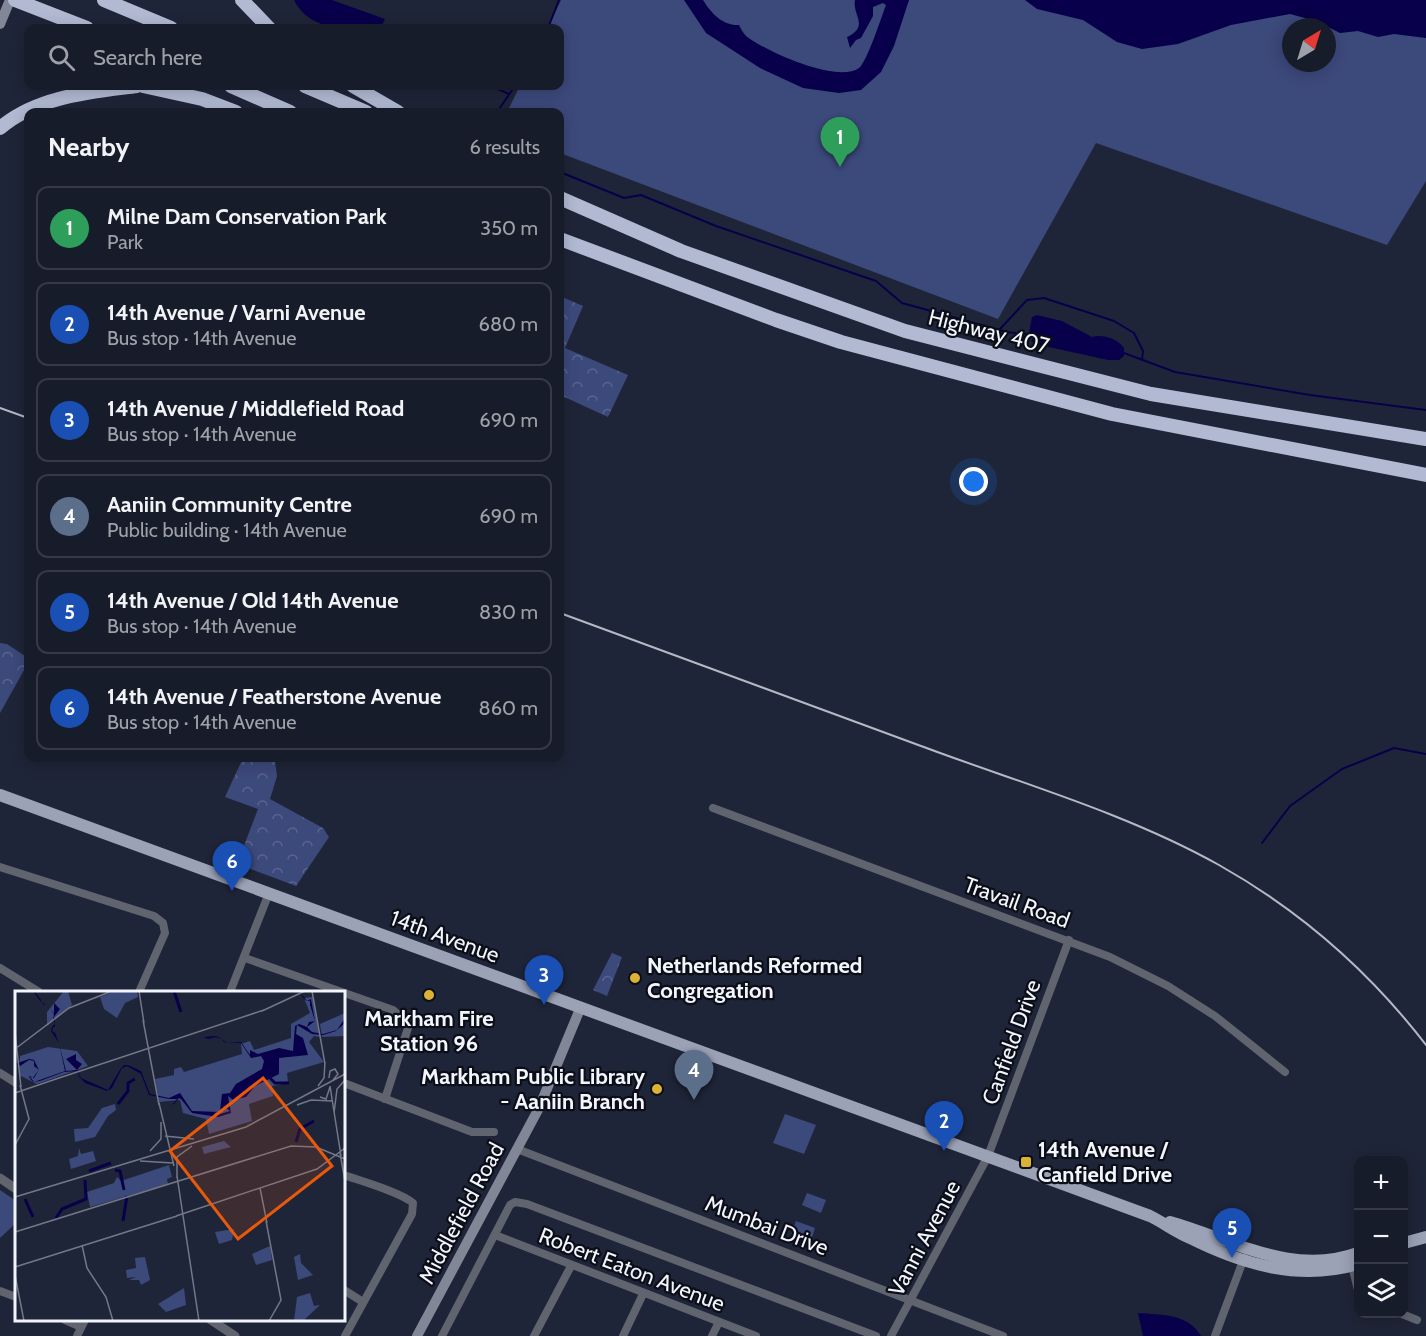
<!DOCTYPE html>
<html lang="en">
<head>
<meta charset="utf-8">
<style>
  :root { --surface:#171c2a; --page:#242936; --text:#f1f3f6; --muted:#9ea1a8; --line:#363a47; --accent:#b45309 }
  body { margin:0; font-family:Cabin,sans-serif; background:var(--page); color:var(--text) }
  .controls { position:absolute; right:18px; bottom:18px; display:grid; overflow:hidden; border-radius:12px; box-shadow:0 3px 15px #0003 }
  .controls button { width:54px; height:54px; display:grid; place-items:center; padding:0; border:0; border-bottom:2px solid var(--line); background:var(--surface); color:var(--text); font:30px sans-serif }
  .compass { position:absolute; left:1282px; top:18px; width:54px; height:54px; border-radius:50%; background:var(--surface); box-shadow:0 3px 15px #0003; rotate:38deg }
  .you { position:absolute; left:974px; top:482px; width:21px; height:21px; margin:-15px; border:4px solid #fff; border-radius:50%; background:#1a73e8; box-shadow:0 0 0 9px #1a73e833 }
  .badge { display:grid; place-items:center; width:39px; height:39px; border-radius:50%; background:var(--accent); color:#fff; font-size:20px; font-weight:700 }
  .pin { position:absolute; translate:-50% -50px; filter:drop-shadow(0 2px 3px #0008) }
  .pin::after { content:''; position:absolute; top:32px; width:21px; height:18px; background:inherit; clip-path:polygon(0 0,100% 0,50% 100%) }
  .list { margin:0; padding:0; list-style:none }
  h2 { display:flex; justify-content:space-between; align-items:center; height:78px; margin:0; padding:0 24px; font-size:26px }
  h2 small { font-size:20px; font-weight:400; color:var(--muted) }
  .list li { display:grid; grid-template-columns:39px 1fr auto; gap:18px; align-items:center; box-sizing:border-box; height:84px; margin:0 12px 12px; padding:0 12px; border:2px solid var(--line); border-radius:12px }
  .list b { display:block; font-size:22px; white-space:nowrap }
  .list p { margin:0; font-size:20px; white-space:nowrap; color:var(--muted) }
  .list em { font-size:20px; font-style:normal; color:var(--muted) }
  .icon { flex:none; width:33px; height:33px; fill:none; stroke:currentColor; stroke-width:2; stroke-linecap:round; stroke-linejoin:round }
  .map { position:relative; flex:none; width:1426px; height:1336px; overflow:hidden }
  .search { position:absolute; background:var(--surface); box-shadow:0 3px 15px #0003; left:24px; top:24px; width:540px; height:66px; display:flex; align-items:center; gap:15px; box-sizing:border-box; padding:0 21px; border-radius:12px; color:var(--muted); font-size:22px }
  .panel { position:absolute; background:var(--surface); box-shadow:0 3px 15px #0003; left:24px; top:108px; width:540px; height:654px; border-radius:12px }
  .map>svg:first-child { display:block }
  .forest { fill:url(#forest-crowns) }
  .green { fill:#3c497b; fill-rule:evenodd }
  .water { fill:#08004a }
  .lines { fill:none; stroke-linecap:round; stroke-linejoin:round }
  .stream { stroke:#08004a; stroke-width:2 }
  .minor { stroke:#60646e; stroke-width:8 }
  .tertiary { stroke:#60646e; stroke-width:9 }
  .secondary { stroke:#818797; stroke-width:10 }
  .primary { stroke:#9ba2b6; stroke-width:12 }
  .motorway { stroke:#b2bad3; stroke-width:14 }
  .rail { stroke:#b5b9c4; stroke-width:2 }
  .poi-dot { fill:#dab334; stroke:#0c0e17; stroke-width:2 }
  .labels { text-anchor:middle; stroke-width:4.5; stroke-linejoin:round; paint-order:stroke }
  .street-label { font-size:22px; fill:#f2f5fd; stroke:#0c0e17 }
  .poi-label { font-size:22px; font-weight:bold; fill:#f2f5fd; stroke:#0c0e17; text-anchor:start }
  .inset-river { fill:none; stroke:#08004a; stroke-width:3 }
  .inset-road { fill:none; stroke:#737887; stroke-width:1.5 }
  .view { fill:#e8590c; fill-opacity:0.15; stroke:#e8590c; stroke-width:3 }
  .inset-edge { fill:none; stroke:#f2f5fd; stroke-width:3 }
</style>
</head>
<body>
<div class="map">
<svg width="1426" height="1336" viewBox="0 0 1426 1336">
  <defs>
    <pattern id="forest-crowns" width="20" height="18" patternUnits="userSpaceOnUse" patternTransform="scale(1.5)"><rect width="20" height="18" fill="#3c497b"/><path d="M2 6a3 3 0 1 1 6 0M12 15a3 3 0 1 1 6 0" fill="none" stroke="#59648f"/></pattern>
  </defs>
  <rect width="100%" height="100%" fill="#1f2538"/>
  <g class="forest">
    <path d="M560,296L583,306L565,348L628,375L608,417L560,395Z"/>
    <path d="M0,643L7,644L28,658V663L0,713Z"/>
    <path d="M243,758H271L275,761L277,776L270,799L323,828L329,837L296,886L237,864L258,809L225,797Z"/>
    <path d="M612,953L622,957L607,996L593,990Z"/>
  </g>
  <g class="green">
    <path d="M561,0H1426V181L1387,245L1096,143L998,319L560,153V112H507L520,86H560V28H548ZM1291,27H1327V63H1291Z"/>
    <path d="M785,1114L816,1125L804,1154L773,1143Z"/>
    <path d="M0,1190L16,1201V1223L0,1238Z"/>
    <path d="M807,1193L826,1200L821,1213L802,1205Z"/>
    <path d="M796,1221L815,1228L811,1241L791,1234Z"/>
  </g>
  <g class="water">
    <path d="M294,0H332L385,19L381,28C351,29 310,33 294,0Z"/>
    <path d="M684,0H703C711,13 723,26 739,25C741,29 743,33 746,36C765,51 837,84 859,68C867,62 881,18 886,5L883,3L873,7V16L861,38L856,40L850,48L847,37C870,26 852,15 855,0H909L894,46L881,72L861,90L839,93L803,88L760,68L706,33Z"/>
    <path d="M1025,0H1426V38L1394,34L1378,37L1358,31L1340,33L1316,21L1290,14L1231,25L1178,44L1142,49L1117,42L1083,20L1037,9Z"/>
    <path d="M1037,315L1062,321L1092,337C1102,334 1117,338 1124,348V356L1119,360H1108L1035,344L1031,341L1035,335L1029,333L1032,317Z"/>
    <path d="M1138,1313C1161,1315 1188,1313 1201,1336H1143Z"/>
  </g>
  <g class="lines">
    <g class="stream">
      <path d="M548,28L559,0"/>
      <path d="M491,86L509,94"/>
      <path d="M497,112L515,86"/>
      <path d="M560,172L624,198L641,195L716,226L876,281L902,303L1007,332L1035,335"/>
      <path d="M1000,329L1027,300L1044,298L1114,321L1134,333L1143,351L1142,360"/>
      <path d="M1124,353L1175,372L1310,395L1426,410"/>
      <path d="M1262,843L1290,806L1342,769L1394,748L1426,754"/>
    </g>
    <g class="minor">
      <path d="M713,808L1110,957L1168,986L1215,1016L1285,1072"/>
      <path d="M0,867L154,916L163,923L165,933L139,992"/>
      <path d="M245,958L393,1010L407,1022L408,1028L385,1099"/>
      <path d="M0,968L39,992"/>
      <path d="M230,992L269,893"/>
      <path d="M0,1073L16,1083"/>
      <path d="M344,1083L472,1132H494"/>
      <path d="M517,1149L1003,1336"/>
      <path d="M344,1175C361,1181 400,1192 413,1203L412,1214L345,1336"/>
      <path d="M495,1235L756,1336"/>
      <path d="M1352,1266L1358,1290"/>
      <path d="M344,1290L363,1302"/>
      <path d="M0,1291L16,1297"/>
      <path d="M1402,1314L1417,1320"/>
      <path d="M65,1320L81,1327"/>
      <path d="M77,1336L85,1320"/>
      <path d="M442,1336L510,1205L515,1202L527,1204L876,1336"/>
      <path d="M534,1336L571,1266"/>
      <path d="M623,1336L643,1294"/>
      <path d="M712,1336L719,1322"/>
      <path d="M891,1336L988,1156L1069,940"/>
      <path d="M1215,1336L1244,1258"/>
    </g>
    <g class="tertiary">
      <path d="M0,1178L16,1189"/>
      <path d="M211,1320L235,1336"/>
    </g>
    <g class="secondary">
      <path d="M0,24L10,0"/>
      <path d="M417,1336L539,1108L580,1009"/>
    </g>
    <g class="primary">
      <path d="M0,795L1150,1216C1164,1223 1176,1232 1190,1238C1244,1265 1300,1281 1358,1264"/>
      <path d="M1170,1222C1233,1240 1293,1277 1358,1253"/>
      <path d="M1404,1243L1426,1237"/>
    </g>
    <g class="motorway">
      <path d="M15,0L87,28"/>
      <path d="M104,0L171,28"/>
      <path d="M242,0L269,28"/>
      <path d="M143,86L202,99L236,112"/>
      <path d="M231,86L290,112"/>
      <path d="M305,86L366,112"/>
      <path d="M353,86L398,112"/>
      <path d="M0,128C37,96 91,92 137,86"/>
      <path d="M560,198L681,251L905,331L1151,394L1426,439"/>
      <path d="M560,239L776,320L841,342L1112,414L1426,475"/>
    </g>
    <g class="rail">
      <path d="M0,408L28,418"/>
      <path d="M560,613C680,657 800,702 921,746C1020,783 1126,813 1219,865C1299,910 1370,972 1426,1045"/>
    </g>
  </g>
  <g class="poi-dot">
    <circle cx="635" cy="978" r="6"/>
    <circle cx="429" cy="995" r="6"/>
    <circle cx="657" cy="1089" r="6"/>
    <rect x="1020" y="1156" width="12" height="12" rx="3"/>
  </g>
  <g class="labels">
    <g class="street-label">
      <text transform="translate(989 331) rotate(14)" y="8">Highway 407</text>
      <text transform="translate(1017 902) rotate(20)" y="8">Travail Road</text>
      <text transform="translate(445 936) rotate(20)" y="8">14th Avenue</text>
      <text transform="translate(1011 1042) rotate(-70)" y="8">Canfield Drive</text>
      <text transform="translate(461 1213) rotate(-62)" y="8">Middlefield Road</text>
      <text transform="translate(767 1225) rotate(21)" y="8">Mumbai Drive</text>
      <text transform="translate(924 1238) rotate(-62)" y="8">Vanni Avenue</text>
      <text transform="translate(632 1269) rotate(21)" y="8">Robert Eaton Avenue</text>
    </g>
    <g class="poi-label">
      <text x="647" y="973">Netherlands Reformed<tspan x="647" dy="25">Congregation</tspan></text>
      <text x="429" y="1026" text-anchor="middle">Markham Fire<tspan x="429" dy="25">Station 96</tspan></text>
      <text x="645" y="1084" text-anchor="end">Markham Public Library<tspan x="645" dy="25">- Aaniin Branch</tspan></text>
      <text x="1038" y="1157">14th Avenue /<tspan x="1038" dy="25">Canfield Drive</tspan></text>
    </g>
  </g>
  <g transform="translate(15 991)">
    <rect width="330" height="330" fill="#1f2538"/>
    <path d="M154,174L157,186L152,188L153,193L75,216L72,201L99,192L102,186L106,190Z" fill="#3c497b"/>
    <path d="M209,150L216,156L189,163L187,156Z" fill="#3c497b"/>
    <path d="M49,0H53L57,14L32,35V21ZM100,0H122L123,6L110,12L102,27L89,18L85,6ZM298,6L305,46L299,45L294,51L309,71L272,82L273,92L257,95L258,105L234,113L237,130L194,143L191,128L168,122L165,109L144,111L140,88L159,84V78L166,76L169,81L227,63L226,53L235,50L239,59L276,47V33L295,22L289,7ZM330,22V45L307,46L305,33ZM33,56L62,60L73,75L22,93L4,84L5,65ZM100,113L101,119L93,125L80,146L60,151L59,138L73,137L87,117ZM64,157L66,163L78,160L81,170L56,178L54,168L63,165ZM219,238L217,249L204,253L200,241ZM255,255L257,269L241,274L237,263ZM285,263L286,272L298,284L283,289L279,266ZM130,266L135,289L126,294L124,289H114L121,286L112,287L111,279L121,277L120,267ZM169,297L171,314L151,321L143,313ZM295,302L299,315L305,314L288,330H279L282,306Z" fill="#3c497b"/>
    <path d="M18,0L21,2L24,6L26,9V11L28,12L29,13L31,14L35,17L39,23V12L45,18L39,26L40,33V36H38V38L37,40L40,42L44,52L51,80L62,79L51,68L61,63V69L67,73L62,79L66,87L93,99L106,77L109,74H113L126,80L135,103L154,107L165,102L177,120L204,121L199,122L202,124L215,120L210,116L205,120L207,103L215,102L221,93L247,78L249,70L246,65L236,67L226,52H212L209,51L207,48L203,47L201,46L193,48L189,46L201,45L207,48L212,52L226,51L235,64V59L243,63L264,57L278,60L280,35L284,33L292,36L294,31L300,30L295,14V10H292L289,8L284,0L292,10L296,8L300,30L292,36L297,41L308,43L322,39L330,27V32L321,40L308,44L297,43L282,34L281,43L288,47L293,64L264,67V83L240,95L231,106L218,109L213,105L216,122L203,126L177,122L166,108L164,107L159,113L157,114L162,108H154L134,104L126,83L112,75L107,77L97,97L92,100L70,92L65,87L62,80L49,81L25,90L19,91L17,90L14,86L15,85L18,87L20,84L24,79L19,75V70L14,69L5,75L0,73L14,68L19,69L24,79L19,87L15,86L19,91L50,80L44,52L36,40L37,36L40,33L38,28L39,24L35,17L31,14H29L26,11Z" fill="#08004a"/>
    <path class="inset-river" d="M159,0L166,21M255,87L260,92H274M103,113L113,100V92L120,88M281,151L285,138L299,130M100,179L105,180L109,199M74,180L96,172M10,208L18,226M41,227L47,218L71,208L70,189M108,230L112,205"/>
    <path class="inset-road" d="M124,0L129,32M297,0L310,73M247,20L290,0M128,29L144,114M0,41L6,96M0,58L54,17L97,0M314,87L315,80L320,78L323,83L318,89M38,89L249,19M303,95L309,87L310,71M315,95L326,165M0,102L41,88M305,106L311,108L315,96M144,112L159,175M282,114L296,109L318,110M319,122L322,98L330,89M150,145L179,148M0,154L14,128L5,94M135,160L146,148V131M325,162L330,190M125,170L158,172M162,185L184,330M162,187V166L177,155M245,197L252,232M0,206L231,136L330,83M161,225L302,178L330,157M251,230L266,309L254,330M0,241L276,155L301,156L330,168M67,254L72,277L91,306L98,330M0,276L162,225M0,284L9,330"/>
    <path class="view" d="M248,87L317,175L223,248L155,160Z"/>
    <rect width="330" height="330" class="inset-edge"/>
  </g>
</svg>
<div class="controls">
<button>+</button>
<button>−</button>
<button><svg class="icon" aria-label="layers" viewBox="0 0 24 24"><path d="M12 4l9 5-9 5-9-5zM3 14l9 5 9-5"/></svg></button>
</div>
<svg class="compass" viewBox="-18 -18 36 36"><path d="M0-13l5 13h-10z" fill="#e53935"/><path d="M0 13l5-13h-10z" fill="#9ea1a8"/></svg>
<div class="you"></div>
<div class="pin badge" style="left:840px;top:167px;background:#2e9e5b">1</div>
<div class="pin badge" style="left:944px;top:1151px;background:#1a4fb4">2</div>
<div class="pin badge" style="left:544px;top:1005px;background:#1a4fb4">3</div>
<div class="pin badge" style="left:694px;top:1100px;background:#5c6f8a">4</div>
<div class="pin badge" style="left:1232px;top:1258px;background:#1a4fb4">5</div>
<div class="pin badge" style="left:232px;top:891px;background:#1a4fb4">6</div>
<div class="search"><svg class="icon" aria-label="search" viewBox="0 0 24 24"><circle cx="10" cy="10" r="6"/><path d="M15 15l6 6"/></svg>Search here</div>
<section class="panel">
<h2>Nearby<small>6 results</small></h2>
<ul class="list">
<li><span class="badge" style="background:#2e9e5b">1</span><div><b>Milne Dam Conservation Park</b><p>Park</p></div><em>350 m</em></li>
<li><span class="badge" style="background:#1a4fb4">2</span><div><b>14th Avenue / Varni Avenue</b><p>Bus stop · 14th Avenue</p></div><em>680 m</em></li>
<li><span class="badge" style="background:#1a4fb4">3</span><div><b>14th Avenue / Middlefield Road</b><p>Bus stop · 14th Avenue</p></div><em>690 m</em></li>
<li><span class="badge" style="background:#5c6f8a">4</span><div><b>Aaniin Community Centre</b><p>Public building · 14th Avenue</p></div><em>690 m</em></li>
<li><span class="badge" style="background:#1a4fb4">5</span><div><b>14th Avenue / Old 14th Avenue</b><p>Bus stop · 14th Avenue</p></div><em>830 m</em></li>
<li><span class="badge" style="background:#1a4fb4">6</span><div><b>14th Avenue / Featherstone Avenue</b><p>Bus stop · 14th Avenue</p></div><em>860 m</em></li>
</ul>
</section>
</div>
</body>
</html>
